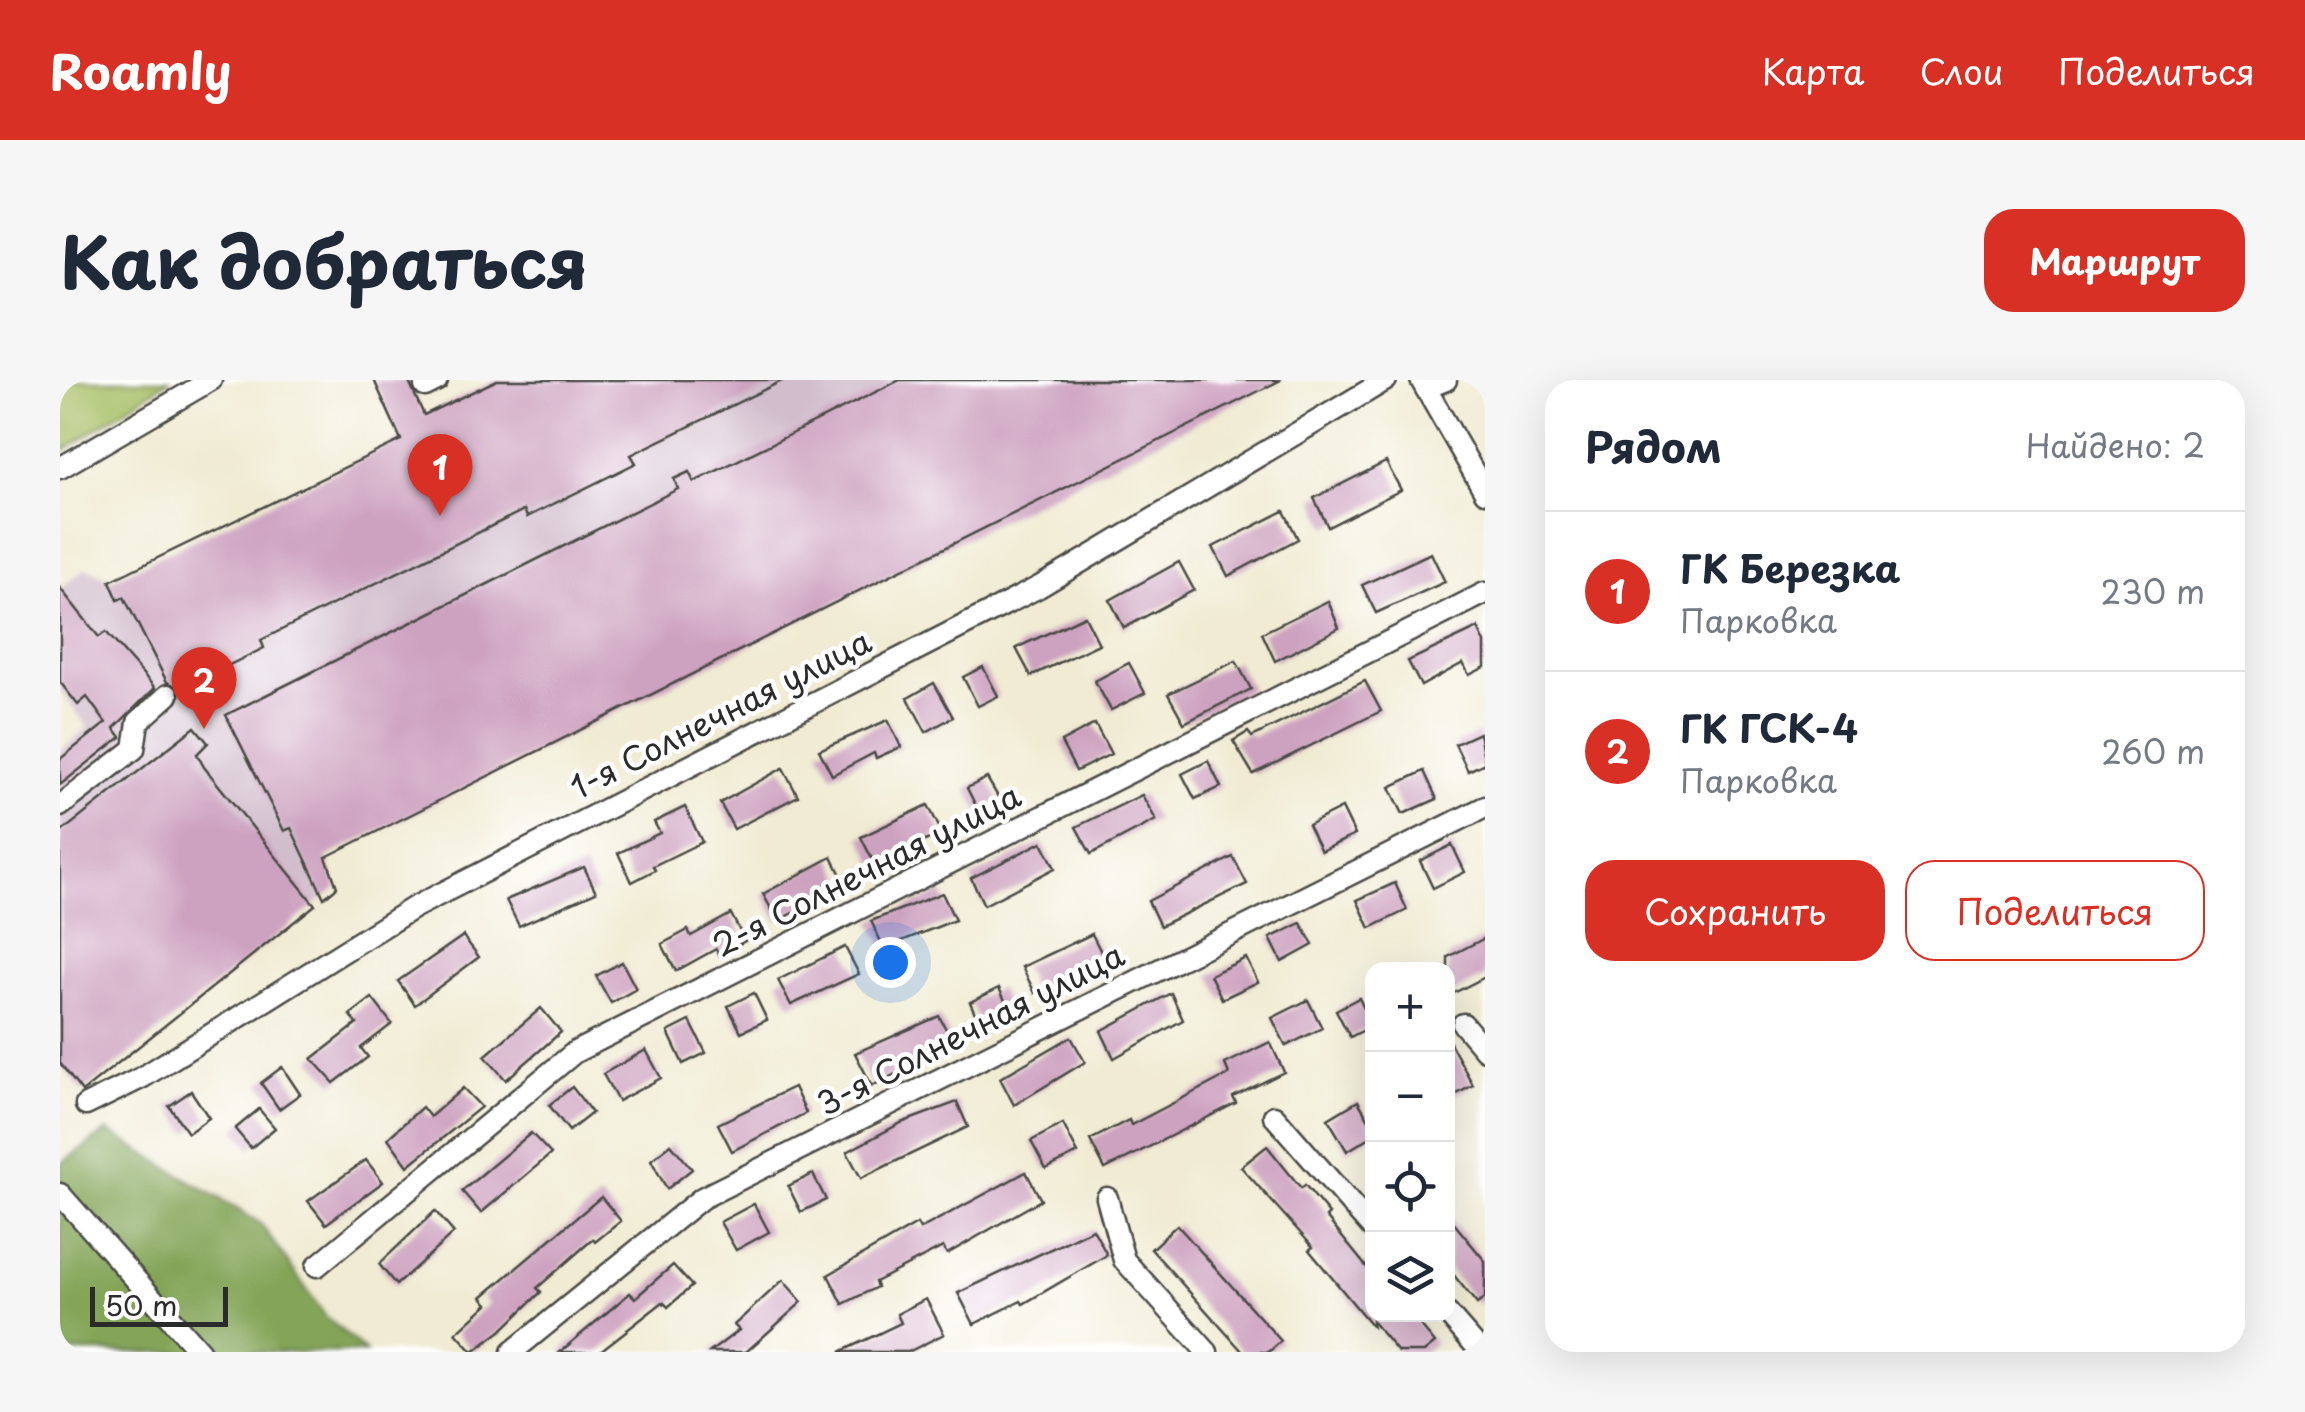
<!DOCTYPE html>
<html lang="ru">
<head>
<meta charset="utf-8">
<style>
  :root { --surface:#fff; --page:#f6f6f7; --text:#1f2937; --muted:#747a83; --line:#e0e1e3; --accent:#d93025 }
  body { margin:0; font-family:"Playpen Sans",sans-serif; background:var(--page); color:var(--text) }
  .controls { position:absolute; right:30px; bottom:30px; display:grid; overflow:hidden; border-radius:20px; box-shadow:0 10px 40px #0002 }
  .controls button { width:90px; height:90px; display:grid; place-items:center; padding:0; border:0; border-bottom:2px solid var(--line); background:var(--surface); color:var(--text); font:50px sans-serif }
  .scale { position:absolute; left:30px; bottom:25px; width:138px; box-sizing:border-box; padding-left:10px; border:5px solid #2b2b2b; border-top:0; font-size:28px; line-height:35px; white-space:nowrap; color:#2b2b2b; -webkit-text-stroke:8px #fff; paint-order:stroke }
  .you { position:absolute; left:830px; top:582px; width:35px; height:35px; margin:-25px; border:8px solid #fff; border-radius:50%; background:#1a73e8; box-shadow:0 0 0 15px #1a73e833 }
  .badge { display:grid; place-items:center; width:65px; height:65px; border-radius:50%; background:var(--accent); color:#fff; font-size:32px; font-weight:700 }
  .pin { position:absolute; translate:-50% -82px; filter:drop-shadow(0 2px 5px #0008) }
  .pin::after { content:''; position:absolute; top:52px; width:35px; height:30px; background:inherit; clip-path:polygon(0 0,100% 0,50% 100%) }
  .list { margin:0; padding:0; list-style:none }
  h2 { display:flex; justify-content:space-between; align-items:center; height:130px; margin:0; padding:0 40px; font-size:42px }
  h2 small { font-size:32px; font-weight:400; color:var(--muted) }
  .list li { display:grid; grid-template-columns:65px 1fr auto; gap:30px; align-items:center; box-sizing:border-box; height:160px; padding:0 40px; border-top:2px solid var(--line) }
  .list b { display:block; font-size:38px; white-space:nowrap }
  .list p { margin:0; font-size:32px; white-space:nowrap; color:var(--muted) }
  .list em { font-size:32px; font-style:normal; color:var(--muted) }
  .actions { display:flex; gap:20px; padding:30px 40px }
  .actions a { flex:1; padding:22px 0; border:2px solid var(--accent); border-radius:30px; text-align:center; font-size:35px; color:var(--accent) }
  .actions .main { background:var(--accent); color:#fff }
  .icon { flex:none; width:55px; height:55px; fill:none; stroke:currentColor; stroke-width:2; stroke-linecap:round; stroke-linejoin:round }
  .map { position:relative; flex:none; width:1425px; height:972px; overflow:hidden; border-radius:30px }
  header { display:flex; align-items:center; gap:60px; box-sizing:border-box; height:140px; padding:0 50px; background:var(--accent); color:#fff }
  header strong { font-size:48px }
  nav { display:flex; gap:55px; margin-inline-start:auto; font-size:35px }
  .intro { display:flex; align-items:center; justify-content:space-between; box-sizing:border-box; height:240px; padding:0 60px }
  h1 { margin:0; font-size:70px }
  .button { padding:25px 45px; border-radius:30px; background:var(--accent); color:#fff; font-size:35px; font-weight:700 }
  main { display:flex; gap:60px; padding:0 60px }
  aside { flex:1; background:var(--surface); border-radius:30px; box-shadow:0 10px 40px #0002 }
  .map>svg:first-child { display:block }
  .industrial { fill:#d1bdcc }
  .green { fill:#a6be63; stroke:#687447; stroke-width:2.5 }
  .forest { fill:#84a559; stroke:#586842; stroke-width:2.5 }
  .building { fill:#cda2c0 }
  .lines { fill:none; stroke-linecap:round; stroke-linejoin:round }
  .minor-casing { stroke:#494844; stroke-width:25 }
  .minor { stroke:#fff; stroke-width:20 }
  .labels { text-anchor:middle; stroke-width:9; stroke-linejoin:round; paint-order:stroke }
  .street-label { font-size:32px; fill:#2b2b2b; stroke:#fff }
</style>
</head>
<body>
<header>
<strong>Roamly</strong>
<nav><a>Карта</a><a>Слои</a><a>Поделиться</a></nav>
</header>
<div class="intro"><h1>Как добраться</h1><a class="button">Маршрут</a></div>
<main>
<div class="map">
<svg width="1425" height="972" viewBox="0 0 1425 972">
  <rect width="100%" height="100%" fill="#fff"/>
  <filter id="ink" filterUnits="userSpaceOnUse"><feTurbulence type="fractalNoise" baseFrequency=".01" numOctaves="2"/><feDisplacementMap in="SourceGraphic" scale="20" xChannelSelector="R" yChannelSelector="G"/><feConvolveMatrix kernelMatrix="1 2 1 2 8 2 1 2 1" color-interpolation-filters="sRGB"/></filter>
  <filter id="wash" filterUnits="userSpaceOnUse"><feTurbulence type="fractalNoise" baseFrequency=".0048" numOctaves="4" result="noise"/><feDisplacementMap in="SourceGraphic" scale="40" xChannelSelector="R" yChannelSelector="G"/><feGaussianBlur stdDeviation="2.25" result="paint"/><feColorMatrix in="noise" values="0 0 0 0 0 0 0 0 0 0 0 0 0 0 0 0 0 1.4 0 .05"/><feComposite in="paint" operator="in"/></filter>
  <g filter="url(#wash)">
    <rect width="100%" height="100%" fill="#f0ebd2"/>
    <path class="industrial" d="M437,0H1221L266,477L277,507L23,712L0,683V371L28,347L0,311V209L26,187L50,200L341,60L335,49Z"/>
    <path class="green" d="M0,0H109L0,73Z"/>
    <path class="forest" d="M48,751L200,843L266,937L306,972H0V784Z"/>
    <g id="blocks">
      <g class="building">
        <path d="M314,0H348L364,35L437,0H724L571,75L576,83L467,137L464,130L201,260L204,268L120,309L107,302L64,217L58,220L50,201L341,60Z"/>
        <path d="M840,0H1221L266,477L277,507L264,518L231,448L224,451L166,335L618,109L614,99L629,92L634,102Z"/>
        <path d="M1326,82L1341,110L1268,147L1254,118Z"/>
        <path d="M1224,131L1238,159L1168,196L1153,167Z"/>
        <path d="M1371,173L1385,202L1316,233L1302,205Z"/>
        <path d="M1119,182L1134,210L1064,248L1050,220Z"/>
        <path d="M0,208L39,257L46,252L95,308L54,348L61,357L0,405V379L46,343L27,317L18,325L0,302Z"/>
        <path d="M1268,221L1279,248L1215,281L1202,253Z"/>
        <path d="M1025,236L1039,264L971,296L956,268Z"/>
        <path d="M1418,248L1425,263V287L1409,295L1403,283L1361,306L1348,281Z"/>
        <path d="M1176,281L1191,309L1124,343L1108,314Z"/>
        <path d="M1069,283L1085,313L1051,330L1035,301Z"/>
        <path d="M923,287L938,316L918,326L903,297Z"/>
        <path d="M1305,301L1321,331L1193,394L1173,361L1188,352L1192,357Z"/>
        <path d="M874,303L893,337L866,352L848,318Z"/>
        <path d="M828,340L841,367L816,378L814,373L772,395L759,370Z"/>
        <path d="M1035,344L1051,374L1016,391L1001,362Z"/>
        <path d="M135,347L148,363L137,374L144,387L255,525L22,712L0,683V453Z"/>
        <path d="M1419,353L1425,383L1408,391L1395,364Z"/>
        <path d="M1148,381L1161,407L1135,419L1122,394Z"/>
        <path d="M723,388L738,416L674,449L660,423Z"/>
        <path d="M1364,391L1377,419L1343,434L1330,407Z"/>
        <path d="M927,398L944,427L922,438L907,408Z"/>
        <path d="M1082,415L1096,440L1031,474L1016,447Z"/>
        <path d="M868,425L882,453L815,485L801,457Z"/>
        <path d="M625,427L642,462L593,486L595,490L572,502L558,473L600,453L594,442Z"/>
        <path d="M1282,428L1295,455L1261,471L1248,445Z"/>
        <path d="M982,462L995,488L924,525L911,498Z"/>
        <path d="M1392,465L1405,492L1373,508L1360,481Z"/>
        <path d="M772,477L786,505L718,541L703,514Z"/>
        <path d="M1173,477L1187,504L1100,546L1088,521Z"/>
        <path d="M524,487L536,512L459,546L446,520Z"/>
        <path d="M1335,503L1347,530L1310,548L1297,520Z"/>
        <path d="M882,513L895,540L824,568L811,541Z"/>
        <path d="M671,534L685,561L659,575L656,569L616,591L602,564L628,550L631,556Z"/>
        <path d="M1241,543L1253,565L1222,582L1210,558Z"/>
        <path d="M1032,554L1045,580L975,613L962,587Z"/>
        <path d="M403,556L419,577L355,625L338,601Z"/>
        <path d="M1425,558V597L1388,616V577Z"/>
        <path d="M785,567L799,594L731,625L718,600Z"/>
        <path d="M1186,578L1198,602L1162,619L1150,595Z"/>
        <path d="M562,582L576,609L551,623L536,596Z"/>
        <path d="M939,608L952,635L922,649L910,622Z"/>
        <path d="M694,613L707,640L681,652L668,626Z"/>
        <path d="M1111,613L1123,640L1054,678L1041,651Z"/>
        <path d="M312,618L332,644L301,668L308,677L274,703L252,679L297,644L290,635Z"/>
        <path d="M1299,618L1312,646L1290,657L1276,630Z"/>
        <path d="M1248,620L1262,648L1226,666L1212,638Z"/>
        <path d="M481,628L501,652L446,700L425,676Z"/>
        <path d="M879,636L894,664L812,706L795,673Z"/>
        <path d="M630,641L646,673L623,684L608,652Z"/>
        <path d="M1011,657L1025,682L954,725L940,698Z"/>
        <path d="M1388,659L1413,705L1388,719Z"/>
        <path d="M1210,662L1224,692L1173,717L1176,723L1045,789L1030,760L1069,740L1071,745L1169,694L1165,684Z"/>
        <path d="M586,670L601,698L558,721L543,694Z"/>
        <path d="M222,687L240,714L219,729L201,703Z"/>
        <path d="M512,707L532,733L509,751L489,725Z"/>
        <path d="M734,707L746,733L672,771L658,744Z"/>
        <path d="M403,708L421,727L348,786L328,758L362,727L370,737Z"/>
        <path d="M131,711L149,738L128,753L109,726Z"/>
        <path d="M1298,721L1312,745V756L1287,771L1268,739Z"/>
        <path d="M897,722L908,747L801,798L787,772L841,743Z"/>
        <path d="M199,729L215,748L191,768L175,749Z"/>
        <path d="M1003,744L1018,773L986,789L971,761Z"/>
        <path d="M471,753L491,774L421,833L402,811Z"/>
        <path d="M611,764L632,789L607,809L591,780Z"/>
        <path d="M1207,766L1241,808L1245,805L1269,834L1266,837L1312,894V934H1351L1375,963L1364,972H1338L1312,941V946L1249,870L1253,867L1181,787Z"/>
        <path d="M306,780L323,802L266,844L248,821Z"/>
        <path d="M966,792L981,820L887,874L883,867L815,902L817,907L783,924L768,895L857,844L860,849Z"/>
        <path d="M753,794L766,820L741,832L728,806Z"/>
        <path d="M541,817L561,841L535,862L533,859L477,908L481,912L441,951L413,972L396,953L428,924L422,917Z"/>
        <path d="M694,824L709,852L676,870L660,842Z"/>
        <path d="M375,831L394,853L336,905L319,884Z"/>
        <path d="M1388,836L1425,881V918L1417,924L1388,888Z"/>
        <path d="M1117,845L1221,961L1209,972H1183L1091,869Z"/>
        <path d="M1033,849L1047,875L963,924L961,921L914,944L898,913Z"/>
        <path d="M613,885L632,906L608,927L603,922L539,972H500L570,913L575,918Z"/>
        <path d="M723,900L742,922L686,972H650L679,950L674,945Z"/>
        <path d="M866,919L884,954L848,972H780L841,943L837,934Z"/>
      </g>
    </g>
  </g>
  <g filter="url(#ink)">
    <use href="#blocks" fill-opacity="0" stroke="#494844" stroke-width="2.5"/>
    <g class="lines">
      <g class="minor-casing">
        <g id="minor">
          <path d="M1361,0L1425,112"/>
          <path d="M365,6L377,0"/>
          <path d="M1366,8L1386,0"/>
          <path d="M0,88L151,0"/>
          <path d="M0,426L74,369L78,342L108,315"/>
          <path d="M1403,644L1425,670"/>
          <path d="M26,725L83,697L353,528L979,207L1326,0"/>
          <path d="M1214,736L1312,848"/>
          <path d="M0,814L140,972"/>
          <path d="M1047,818L1064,880L1147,972"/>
          <path d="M257,886L515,672L1425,213"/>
          <path d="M1388,934L1421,972"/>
          <path d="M452,972L642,818L1425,427"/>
        </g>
      </g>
      <use href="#minor" class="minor"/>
    </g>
  </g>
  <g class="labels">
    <g class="street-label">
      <text transform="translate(661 335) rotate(-27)" y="11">1-я Солнечная улица</text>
      <text transform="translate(807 491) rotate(-27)" y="11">2-я Солнечная улица</text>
      <text transform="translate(911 650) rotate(-27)" y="11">3-я Солнечная улица</text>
    </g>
  </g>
</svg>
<div class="controls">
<button>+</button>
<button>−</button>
<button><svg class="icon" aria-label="locate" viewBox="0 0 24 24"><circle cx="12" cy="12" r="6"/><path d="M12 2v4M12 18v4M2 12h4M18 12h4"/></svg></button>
<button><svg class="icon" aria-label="layers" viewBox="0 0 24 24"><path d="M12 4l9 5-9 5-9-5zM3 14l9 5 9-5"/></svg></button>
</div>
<div class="scale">50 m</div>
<div class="you"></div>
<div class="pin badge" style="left:380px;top:136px">1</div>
<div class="pin badge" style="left:144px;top:349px">2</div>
</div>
<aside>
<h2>Рядом<small>Найдено: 2</small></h2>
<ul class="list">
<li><span class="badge">1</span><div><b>ГК Березка</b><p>Парковка</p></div><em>230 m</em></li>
<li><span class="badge">2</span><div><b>ГК ГСК-4</b><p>Парковка</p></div><em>260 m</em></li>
</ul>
<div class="actions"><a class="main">Сохранить</a><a>Поделиться</a></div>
</aside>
</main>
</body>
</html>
